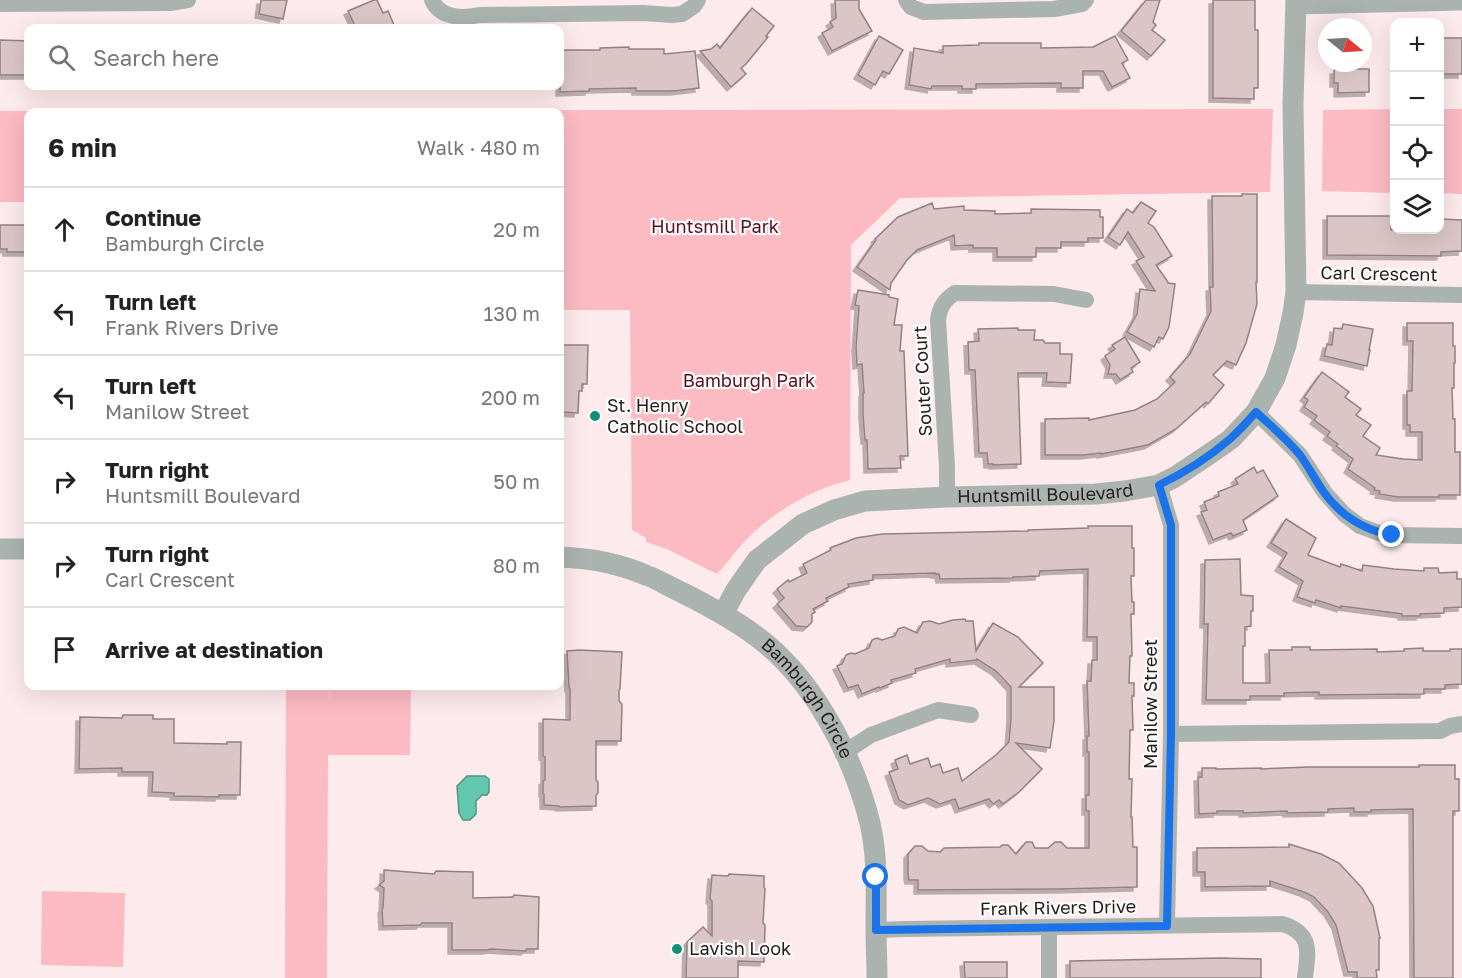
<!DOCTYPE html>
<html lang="en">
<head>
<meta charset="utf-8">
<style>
  :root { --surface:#fff; --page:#f2f2f2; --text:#222; --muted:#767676; --line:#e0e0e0 }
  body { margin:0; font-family:"Golos Text",sans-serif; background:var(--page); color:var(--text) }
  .controls { position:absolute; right:18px; top:18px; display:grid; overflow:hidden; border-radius:12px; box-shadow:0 6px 24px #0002 }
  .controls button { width:54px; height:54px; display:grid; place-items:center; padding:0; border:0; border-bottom:2px solid var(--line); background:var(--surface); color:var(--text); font:30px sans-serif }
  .compass { position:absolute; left:1318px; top:18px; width:54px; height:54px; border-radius:50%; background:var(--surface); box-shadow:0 6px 24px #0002; rotate:108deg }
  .stop { position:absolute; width:18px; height:18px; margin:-14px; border:4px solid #1a73e8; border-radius:50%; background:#fff }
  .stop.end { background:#1a73e8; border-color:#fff; box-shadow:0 2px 6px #0008 }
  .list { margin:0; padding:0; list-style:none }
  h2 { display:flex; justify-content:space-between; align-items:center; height:78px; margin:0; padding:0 24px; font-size:26px }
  h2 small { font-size:20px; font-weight:400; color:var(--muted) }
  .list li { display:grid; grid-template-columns:39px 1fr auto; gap:18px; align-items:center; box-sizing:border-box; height:84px; padding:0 24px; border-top:2px solid var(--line) }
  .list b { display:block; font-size:22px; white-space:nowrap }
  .list p { margin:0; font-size:20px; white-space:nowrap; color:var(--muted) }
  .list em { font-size:20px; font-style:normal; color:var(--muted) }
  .icon { flex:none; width:33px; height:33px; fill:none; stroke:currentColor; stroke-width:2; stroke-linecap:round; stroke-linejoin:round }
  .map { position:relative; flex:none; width:1462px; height:978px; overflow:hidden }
  .search { position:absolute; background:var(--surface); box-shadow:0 6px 24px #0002; left:24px; top:24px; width:540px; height:66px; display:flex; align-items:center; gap:15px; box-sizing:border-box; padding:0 21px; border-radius:12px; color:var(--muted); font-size:22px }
  .panel { position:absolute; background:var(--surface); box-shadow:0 6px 24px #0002; left:24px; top:108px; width:540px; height:582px; border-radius:12px }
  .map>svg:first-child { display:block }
  .green { fill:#fcbac2 }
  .water { fill:#61c8ad; stroke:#4f9582; stroke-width:1.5 }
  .building { fill:#dbc5c7; stroke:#948082; stroke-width:1.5; filter:url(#shadow) }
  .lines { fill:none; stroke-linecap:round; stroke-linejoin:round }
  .minor { stroke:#aab3b0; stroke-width:16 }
  .tertiary { stroke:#aab3b0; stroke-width:21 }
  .route { stroke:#1a73e8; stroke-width:8 }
  .poi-dot { fill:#109076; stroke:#fcfdfc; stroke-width:2 }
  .labels { text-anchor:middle; stroke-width:4.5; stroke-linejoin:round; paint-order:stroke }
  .park-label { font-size:18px; fill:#5a0d23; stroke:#fcfdfc }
  .street-label { font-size:18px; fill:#251d1e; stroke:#fcfdfc }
  .poi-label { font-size:18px; fill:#251d1e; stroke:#fcfdfc; text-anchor:start }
</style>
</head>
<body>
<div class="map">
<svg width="1462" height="978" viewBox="0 0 1462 978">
  <defs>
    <filter id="shadow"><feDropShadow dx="-4" dy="4" stdDeviation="0" flood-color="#0004"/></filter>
  </defs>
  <rect width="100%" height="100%" fill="#fdeaec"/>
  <g class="green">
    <path d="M1273,109L1270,192L900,198L851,245L850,480C810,490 773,512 745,541C735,552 727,563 717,574L667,549L646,542V538L632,530L630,310H560V112H28V202H0V111Z"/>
    <path d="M1394,109V193L1322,191L1323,110Z"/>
    <path d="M1440,109H1462V194L1440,193Z"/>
    <path d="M286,686H329V700L330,686H411L410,755H328L327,978H285Z"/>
    <path d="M42,891L125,893L123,967L41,965Z"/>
  </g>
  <path class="water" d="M467,776H485L489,779V792L487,795H482L476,801V814L470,820H463L459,813L457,786Z"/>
  <g class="building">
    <path d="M261,0H287L283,19L259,14Z"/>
    <path d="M374,0H377L383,13L388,11L394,25L387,28H356L348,11Z"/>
    <path d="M835,0H859V9L872,31L832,51L822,33L833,27L830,22L836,18Z"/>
    <path d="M1146,0H1160L1153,22L1156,25L1152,30L1165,40L1151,56L1121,31Z"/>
    <path d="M1213,0H1255V30H1258V88H1254V99L1213,98Z"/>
    <path d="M752,8L774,26L766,36L768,37L746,64L741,68L746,74L731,87L700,51L711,49L717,44L720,48Z"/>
    <path d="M879,36L903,50L889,74L883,71L875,85L858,75Z"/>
    <path d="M1115,36L1128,60L1122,63L1130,78L1112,87L1103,71H1083V88H1061V83L976,84V89H962V86H932L931,89L909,85L914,48L943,53V46L979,45V43H1041V48L1093,47Z"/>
    <rect x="1440" y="38" width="22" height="36"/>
    <path d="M0,40L28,41V75H0Z"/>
    <path d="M629,47V49H664V54L695,51L699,88L674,91H636V88L589,89V91L560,92V50H600V48Z"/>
    <path d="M1345,69H1369V92L1338,93V83H1334V70H1345Z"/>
    <path d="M1242,194H1257V282H1256L1257,304L1246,343L1236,365L1227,361L1213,375L1224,385L1208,404L1206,402L1176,429L1148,445L1101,454V453L1084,455H1045V419L1089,418V420L1135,410L1157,399L1175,382L1170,377L1190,354L1211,311L1210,287H1213L1212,196H1242Z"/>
    <path d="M1141,202L1156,211L1148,223L1154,227L1172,256L1156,265L1168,282V283L1175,284L1169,327L1163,339L1159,337L1154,347L1127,332L1137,314L1140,289L1155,291L1136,261L1144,257L1128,232L1120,245L1108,237L1127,209L1133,213Z"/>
    <path d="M932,203L934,209L964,206V210L995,211V214L1031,213V209L1100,210V217H1103V238H1088V242H1061V248H1036V257H997V248H973V245L955,246L954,235L917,250L907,260L891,283L890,290L857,267L876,240L875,239L898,217Z"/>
    <path d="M1327,216H1391V230H1440V219L1462,220V251L1441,252V256L1327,255Z"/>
    <path d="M0,225H28V252H7V249H0Z"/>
    <path d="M858,290L889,295V297L898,299L894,325H902L900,351H904L908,456H900L901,468L868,469L867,440H865L863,415V393H864L862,364L857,365L856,347L859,306L855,305Z"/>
    <path d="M1407,323H1453V346H1455V363H1454V388H1452L1453,419H1455V452H1460V495H1439V497H1398L1379,494L1380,491L1374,490L1375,488L1348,469L1353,459L1336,446L1338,444L1327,436L1330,432L1314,420L1317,416L1304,407L1308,400L1304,397L1322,372L1349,392L1345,397L1361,409L1356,415L1371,425L1363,436L1380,448L1376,455L1403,459L1422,460V432H1410V425H1407V391H1412L1413,341H1407Z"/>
    <path d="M1343,324L1373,329L1369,350H1370L1367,366L1324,356L1327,344L1332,345L1334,328L1342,329Z"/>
    <path d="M1018,328V330H1035L1034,340H1043L1045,343H1060V354H1072L1070,383L1046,382L1047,373H1018L1021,464L993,465V464H988L987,453H979L975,370H969L968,342L979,341L978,329Z"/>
    <path d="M1125,337L1140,362L1131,368L1133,372L1120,380L1116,374H1108L1110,365L1105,356L1115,349L1112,345Z"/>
    <path d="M560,345H588L587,384H582V391H579L578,413L560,412Z"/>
    <path d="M1254,467L1257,473L1263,470L1278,496L1243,520L1247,530L1233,536L1231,533L1213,540L1201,512L1207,510L1204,502L1219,496L1218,492L1238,484L1235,479Z"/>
    <path d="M1286,519L1316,538L1308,555L1340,567L1341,564L1362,571L1363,565L1394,569L1424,571V568H1438L1439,573L1457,572V579H1462V607L1444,608V613L1420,614V616H1402V614L1341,606V608L1316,600L1315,603L1297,597L1303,581L1279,567L1287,553L1271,543Z"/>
    <path d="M1088,526H1132V548H1134V576H1131L1132,602H1134V614H1131L1132,656H1130L1129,683H1134V696H1132L1133,730H1130L1129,779H1132L1131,817H1132L1133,847H1137V887L1059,889L918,890V880H909L908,876V854L915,846H922L928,851L940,852L944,848L1000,847L1002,845H1008L1016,854L1026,842H1032L1035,848H1048L1055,842H1061L1067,848H1089V811H1086V795H1089V752H1087V736H1089L1087,681H1091L1092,660H1097V637H1087L1088,569L1040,571L1039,576L1013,577V578L940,579L939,574H935V573L873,575V580L848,584L849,587L826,598L828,601L813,609L815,612L812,614V622L807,627L796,626L777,604L784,598L777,589L788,580L789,582L807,573L803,564L831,550L830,548L856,538L882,534L1028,531V530L1088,528Z"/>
    <path d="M1240,559L1241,595L1253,596V611H1251V626L1245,627V646H1243V683H1270L1269,650H1292V647H1310V650L1377,649V652L1404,651V649L1423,648V651H1450V649H1462V684L1445,685V689H1424V694L1319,695V692L1284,693V696H1250V700H1206L1208,624H1204L1205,560Z"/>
    <path d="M965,619L966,621H973L976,651L993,623L1018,637L1043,663L1019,687H1054V721L1050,748L1016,743L1042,769L1019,792L1003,804L999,800L993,804L989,799L959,809L955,799L940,804L928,798L908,805L899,800L889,772L898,769L895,760L907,755L910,764L928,758L931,767L940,764L943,773L958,768L962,781L996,755L1009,742L1011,718V687L996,671L977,659V660L950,663V659L915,669L916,673L891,680L892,683L880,688L879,687L862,694L858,685L848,688L837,666L842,664L846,655L851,653L855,654L869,648L872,640L877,638L882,640L895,636L898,629L904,627L917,633L923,622L930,621L939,624L953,620Z"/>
    <path d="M579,650L622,652L620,689L619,690V701L622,704L621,741H596V780L598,782V793L596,795V806L560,807L559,806L544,805V794L543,793V781L545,780V757L543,756V719L570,720V689L569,688L567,651Z"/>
    <path d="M123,715H153V719H174V743L227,744V742H241L240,795H219V797L174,796V793L152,792L153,772H122V768L79,769L80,717L122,718Z"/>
    <path d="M1419,765H1455V779H1459V811H1453V978H1414L1413,809L1371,810V812H1354V808L1328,809V812L1287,813V811L1243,813V811H1217V813L1199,814L1198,777H1202V768H1216V769L1261,768V769L1308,767H1419Z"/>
    <path d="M1289,844L1321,854L1339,863L1362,888L1373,906L1380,938H1379V970H1376L1377,978H1357V972H1348L1336,925L1328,912L1314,897L1304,892L1270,881V886L1205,887V872H1197V848L1289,847Z"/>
    <path d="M384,870L434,874L436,871L473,872V898L513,897L514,895L539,897L538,949H527L525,951L490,949L488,950H452V923H422L420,925L383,926L382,909L383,908L384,888L379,885L384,881Z"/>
    <path d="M729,874L764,876V887L765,889L763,923L765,925L764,962L738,961V978H686L687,942L703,927L712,936V901L710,899L712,875L728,876Z"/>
    <path d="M1220,958L1261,959V978H1070V961Z"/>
    <path d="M964,962H1007V978H965Z"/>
  </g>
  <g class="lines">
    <g class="minor">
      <path d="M432,0C440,18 462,19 479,15L643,13L672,15L682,14L694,6L698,0"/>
      <path d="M906,0L911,7L924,12L1054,9L1082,4L1086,0"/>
      <path d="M0,4L170,3L188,0"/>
      <path d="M1296,292L1462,295"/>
      <path d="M1256,412L1300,455L1325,493L1344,514L1360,526L1379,533L1392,535L1462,536"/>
      <path d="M1159,485L1171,525V734L1167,925"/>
      <path d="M947,497V466L938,320C939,308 944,300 955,293L1054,294L1086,300"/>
      <path d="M1171,734L1440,731L1450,726L1462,724"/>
      <path d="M845,752L871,735L938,710L971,715"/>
      <path d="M1049,928V978"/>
      <path d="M876,930L905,929L1283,924C1313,934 1308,952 1305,978"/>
    </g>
    <g class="tertiary">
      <path d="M1296,4L1460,0"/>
      <path d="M0,549H28"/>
      <path id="s1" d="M560,557C589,558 621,564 648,576C659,580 670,587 681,592C707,605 732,618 756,636C813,678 853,755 870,823C878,858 876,893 876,928C876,945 877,961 877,978"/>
      <path id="s2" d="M723,614L736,590L757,560L803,524L834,510L865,501L947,497L1096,494L1125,491L1159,485L1175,477L1208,455L1231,439L1256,412L1275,378L1286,345L1293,313L1296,292L1293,104L1296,0"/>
    </g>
  </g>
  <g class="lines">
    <path class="route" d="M876,877V930L1167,926L1171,734V525L1159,485C1184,473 1209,457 1230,439C1239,431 1248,421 1256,412C1271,426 1287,439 1300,455C1308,466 1315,479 1323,491C1340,515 1363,530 1392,535"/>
  </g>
  <g class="poi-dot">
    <circle cx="595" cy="416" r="6"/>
    <circle cx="677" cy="949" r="6"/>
  </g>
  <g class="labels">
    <g class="park-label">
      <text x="715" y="233">Huntsmill Park</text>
      <text x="749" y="387">Bamburgh Park</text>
    </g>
    <g class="street-label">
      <text transform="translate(1379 274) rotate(1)" y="6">Carl Crescent</text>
      <text transform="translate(923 381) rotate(-93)" y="6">Souter Court</text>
      <text dy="6" stroke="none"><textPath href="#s2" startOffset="369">Huntsmill Boulevard</textPath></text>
      <text dy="6" stroke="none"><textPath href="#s1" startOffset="296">Bamburgh Circle</textPath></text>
      <text transform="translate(1151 704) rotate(-90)" y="6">Manilow Street</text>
      <text transform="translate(1058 908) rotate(-1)" y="6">Frank Rivers Drive</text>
    </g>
    <g class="poi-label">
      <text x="607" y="412">St. Henry<tspan x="607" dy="21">Catholic School</tspan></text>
      <text x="689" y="955">Lavish Look</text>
    </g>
  </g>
</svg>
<div class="controls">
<button>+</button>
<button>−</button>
<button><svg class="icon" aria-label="locate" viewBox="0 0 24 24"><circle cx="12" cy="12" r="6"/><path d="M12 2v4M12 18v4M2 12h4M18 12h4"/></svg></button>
<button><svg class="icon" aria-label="layers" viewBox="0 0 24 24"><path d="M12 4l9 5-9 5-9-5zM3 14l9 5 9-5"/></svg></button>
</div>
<svg class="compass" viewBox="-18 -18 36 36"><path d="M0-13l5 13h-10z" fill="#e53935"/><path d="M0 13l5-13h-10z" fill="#767676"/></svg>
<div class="stop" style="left:876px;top:877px"></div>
<div class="stop end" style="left:1392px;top:535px"></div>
<div class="search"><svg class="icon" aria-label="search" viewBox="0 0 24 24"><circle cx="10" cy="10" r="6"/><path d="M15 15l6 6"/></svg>Search here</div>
<section class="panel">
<h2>6 min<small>Walk · 480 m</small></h2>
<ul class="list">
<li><svg class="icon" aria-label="ahead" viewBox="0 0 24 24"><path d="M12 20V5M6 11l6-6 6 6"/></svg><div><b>Continue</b><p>Bamburgh Circle</p></div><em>20 m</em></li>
<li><svg class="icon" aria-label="left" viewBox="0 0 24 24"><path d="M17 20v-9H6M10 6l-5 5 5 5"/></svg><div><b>Turn left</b><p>Frank Rivers Drive</p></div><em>130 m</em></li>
<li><svg class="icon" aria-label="left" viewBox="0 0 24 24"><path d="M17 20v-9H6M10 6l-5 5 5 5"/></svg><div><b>Turn left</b><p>Manilow Street</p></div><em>200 m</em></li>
<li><svg class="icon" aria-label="right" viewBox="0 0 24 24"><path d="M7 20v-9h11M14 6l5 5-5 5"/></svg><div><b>Turn right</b><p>Huntsmill Boulevard</p></div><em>50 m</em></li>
<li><svg class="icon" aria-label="right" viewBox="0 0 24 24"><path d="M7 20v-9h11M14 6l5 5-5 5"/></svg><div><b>Turn right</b><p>Carl Crescent</p></div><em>80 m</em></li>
<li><svg class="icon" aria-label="arrive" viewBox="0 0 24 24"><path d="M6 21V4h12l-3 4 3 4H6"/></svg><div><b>Arrive at destination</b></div></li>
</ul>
</section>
</div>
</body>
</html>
